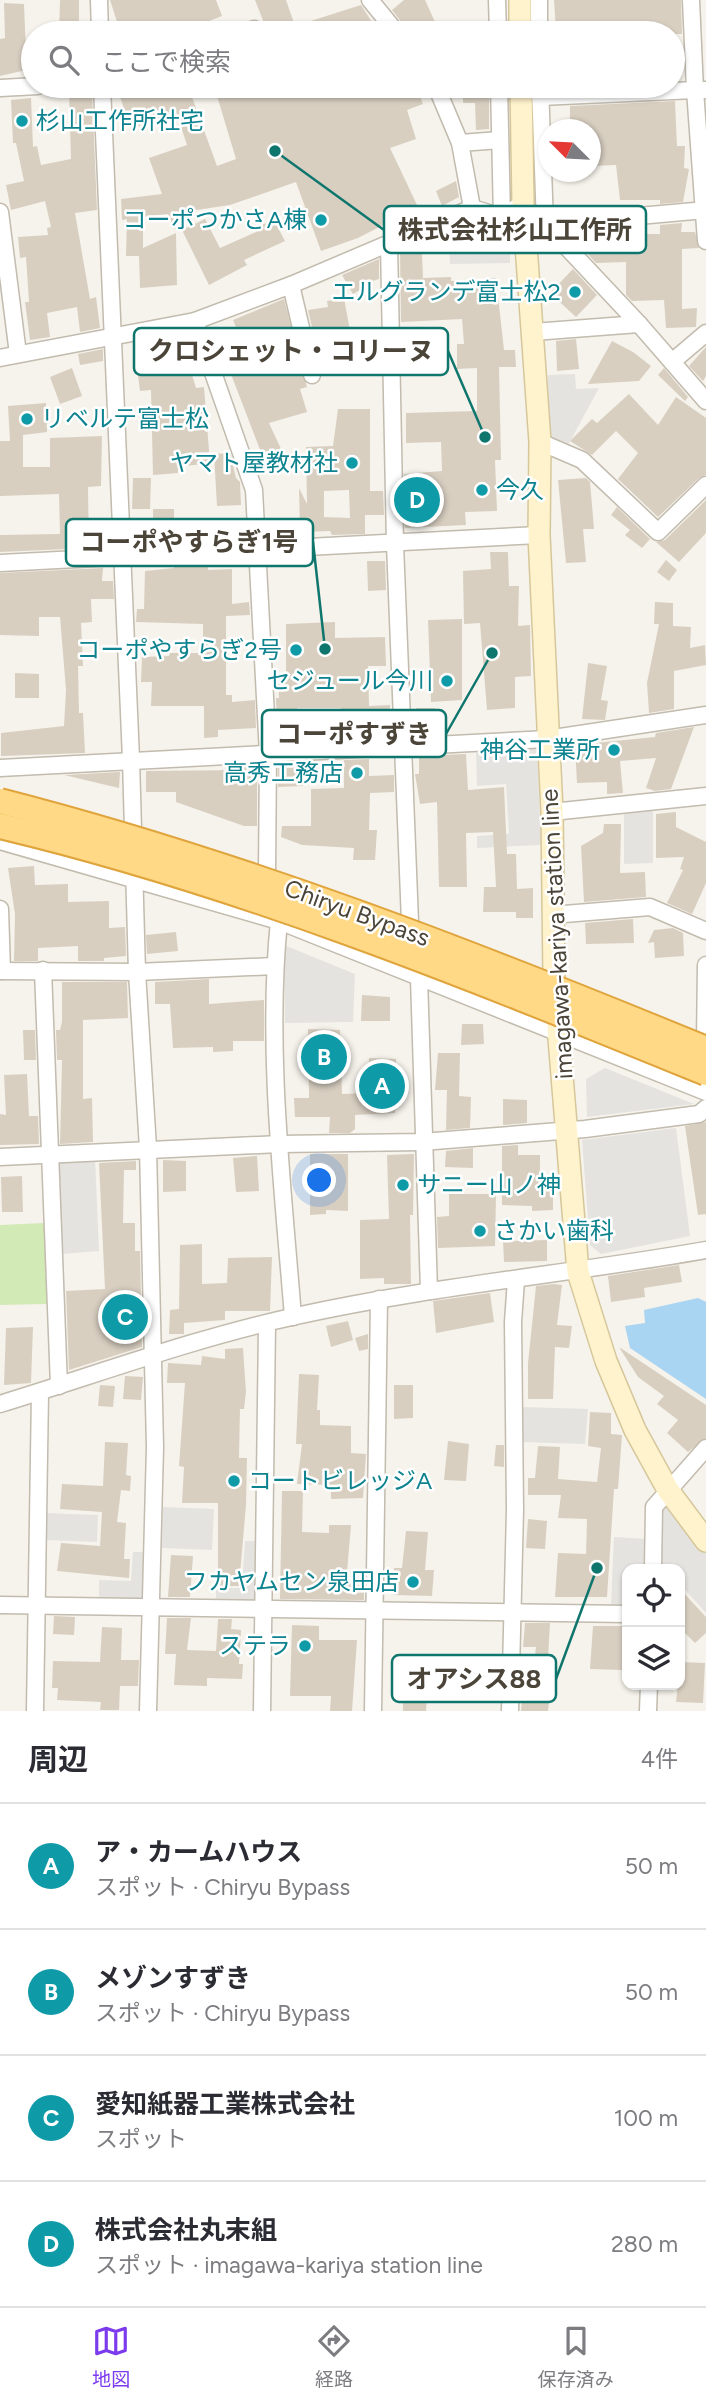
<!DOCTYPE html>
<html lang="ja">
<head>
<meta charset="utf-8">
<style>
  :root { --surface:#fff; --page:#f2f2f3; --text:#2b2b33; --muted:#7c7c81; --line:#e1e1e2; --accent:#7c3aed }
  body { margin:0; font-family:Figtree,"Noto Sans JP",sans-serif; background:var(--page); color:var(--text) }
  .controls { position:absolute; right:21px; bottom:21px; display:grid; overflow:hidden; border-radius:14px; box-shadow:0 2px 5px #0004 }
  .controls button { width:63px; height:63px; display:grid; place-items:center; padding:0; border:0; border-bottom:2px solid var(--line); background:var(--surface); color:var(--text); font:35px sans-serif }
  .compass { position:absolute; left:538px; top:119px; width:63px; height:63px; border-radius:50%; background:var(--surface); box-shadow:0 2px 5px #0004; rotate:294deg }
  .you { position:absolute; left:320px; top:1181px; width:24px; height:24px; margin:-18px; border:5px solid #fff; border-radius:50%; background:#1a73e8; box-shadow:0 0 0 10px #1a73e833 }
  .badge { display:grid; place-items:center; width:46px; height:46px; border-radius:50%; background:var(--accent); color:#fff; font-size:23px; font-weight:700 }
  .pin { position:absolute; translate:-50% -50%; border:4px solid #fff; box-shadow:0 2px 7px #0006 }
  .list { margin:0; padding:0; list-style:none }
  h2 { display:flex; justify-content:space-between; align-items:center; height:91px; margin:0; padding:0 28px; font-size:30px }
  h2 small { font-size:23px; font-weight:400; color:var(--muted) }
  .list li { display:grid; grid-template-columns:46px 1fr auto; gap:21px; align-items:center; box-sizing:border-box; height:126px; padding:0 28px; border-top:2px solid var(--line) }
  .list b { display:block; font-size:26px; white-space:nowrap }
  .list p { margin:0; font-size:23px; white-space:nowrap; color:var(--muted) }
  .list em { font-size:23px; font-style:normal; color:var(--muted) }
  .icon { flex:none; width:38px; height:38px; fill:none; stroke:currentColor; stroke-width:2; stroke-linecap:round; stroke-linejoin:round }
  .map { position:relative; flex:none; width:706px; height:1711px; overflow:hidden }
  .search { position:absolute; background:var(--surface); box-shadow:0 2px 5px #0004; left:21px; right:21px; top:21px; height:77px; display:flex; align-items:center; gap:18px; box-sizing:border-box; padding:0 24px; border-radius:38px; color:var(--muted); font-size:26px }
  .sheet { height:595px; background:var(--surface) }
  nav { display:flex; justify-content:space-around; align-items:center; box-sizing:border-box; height:98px; border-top:2px solid var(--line); background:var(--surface); font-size:19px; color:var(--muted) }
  nav a { display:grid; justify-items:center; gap:4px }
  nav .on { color:var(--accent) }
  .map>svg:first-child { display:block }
  .green { fill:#d2eab5 }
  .parking { fill:#e5e3e0 }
  .water { fill:#a9d4f2 }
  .building { fill:#d8cfc1; fill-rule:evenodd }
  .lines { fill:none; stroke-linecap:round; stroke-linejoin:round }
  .minor-casing { stroke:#c2bbae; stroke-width:19 }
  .secondary-casing { stroke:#d6c79b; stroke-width:24 }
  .minor { stroke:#fff; stroke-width:16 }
  .secondary { stroke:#fff3cd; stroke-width:21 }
  .trunk-bridge-casing { stroke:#e0a43c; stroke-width:28; stroke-linecap:butt }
  .trunk-bridge { stroke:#ffd985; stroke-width:24 }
  .culture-dot { fill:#0f9aa8; stroke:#fff; stroke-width:2.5 }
  .labels { text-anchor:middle; stroke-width:5; stroke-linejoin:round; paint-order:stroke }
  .culture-label { font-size:24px; fill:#0d838f; stroke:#fff; text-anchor:end }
  .street-label { font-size:24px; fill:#4b4439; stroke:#fff }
  .leader { fill:none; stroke:#0f766e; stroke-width:2.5 }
  .callout-dot { fill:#0f766e; stroke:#fff; stroke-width:2.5 }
  .callout { fill:#fff; stroke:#0f766e; stroke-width:2.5 }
  .callout-label { font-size:26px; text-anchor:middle; font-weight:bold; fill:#4b4439 }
</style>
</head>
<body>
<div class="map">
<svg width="706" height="1711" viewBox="0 0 706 1711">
  <rect width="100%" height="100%" fill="#f6f3ec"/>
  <path class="green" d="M44,1223L47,1304L0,1305V1225Z"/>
  <g class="parking">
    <path d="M475,209L510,239V263L450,264L448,226Z"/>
    <path d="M575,374L576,389L599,388L567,447L548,439V375Z"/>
    <path d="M537,745L541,845L477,848V836L509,834L506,784L477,786L476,748Z"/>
    <path d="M624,811H653V863L624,864Z"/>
    <path d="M284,945L355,974L353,1022L285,1023Z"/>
    <path d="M605,1068L694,1104L587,1117L586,1079Z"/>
    <path d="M676,1128L690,1236L601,1254L590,1245L582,1140Z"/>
    <path d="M95,1159L99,1251L62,1254L57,1162Z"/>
    <path d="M522,1407L588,1409L585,1444L522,1442Z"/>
    <path d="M674,1499L706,1539V1613L680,1584V1569H659L660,1512Z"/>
    <path d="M163,1507L214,1509L212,1550L162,1548Z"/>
    <path d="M46,1513L98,1515L97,1542L46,1540Z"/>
    <path d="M614,1537L649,1539L648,1569H627V1606L611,1605Z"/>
    <path d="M245,1541H259L258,1604H216V1588H242Z"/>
    <path d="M133,1552H149L147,1601L99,1600V1580L131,1581Z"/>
  </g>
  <path class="water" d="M698,1298L706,1302V1399L630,1348L625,1326L645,1323L644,1310Z"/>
  <g class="building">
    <path d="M60,0H79V33H59Z"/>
    <path d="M110,0H216L222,16L201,24L205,33H136L133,25L120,31Z"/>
    <path d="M255,0H286L295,26L361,5L379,33H268Z"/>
    <path d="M404,0H425L440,33H410L392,10Z"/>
    <path d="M554,0H681L682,34L589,33L588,29L556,31Z"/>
    <path d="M4,3L24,4L26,52H22L26,70L0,76V39L5,38Z"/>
    <path d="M130,86H188L217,166L236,159L214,86H416L423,104L407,110L416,139L390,148L418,207L358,238L321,251L296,182L230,205L176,213V229H174L168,214L143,217V248L176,233L177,285L140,288L139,256H126L127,219L122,220L121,199L162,194L149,158L187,145L176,112L131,129L118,91Z"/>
    <path d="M463,86H489V129L476,130L475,103H463Z"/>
    <path d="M92,91L97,210L75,213L90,299L96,297L100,328L80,332L77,307L47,313L50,337L30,340L25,302H29L26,257L20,258L18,237L48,235L47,228L51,227L45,201L11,210L6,185L24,181L16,143H13L11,100L31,98L33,147L37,146L41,165L71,159L69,92Z"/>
    <path d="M675,101L677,146H685L684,168L689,169L683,202L660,204V200H620L616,165L591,166V130H570V106Z"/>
    <path d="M456,181L459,197L442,206L436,191Z"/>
    <path d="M205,219L220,248L256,232L254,228L274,220L285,241L244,260L247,265L209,285L182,230Z"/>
    <path d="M682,223L681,232H695L699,248L682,249V309L697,308L696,327L666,328L664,300L632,301L626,295V262L596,263L588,254L605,238L575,240V232L605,230L606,237L608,234H660V225Z"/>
    <path d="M432,236L437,245L422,253L423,278L451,277V281L496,278L504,350H515L516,367H499L501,460H495L497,511L465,512L466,525L405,528L404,474L442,471L441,442L406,443V413L477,411V368L457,369V344H464L462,319L401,322L400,250Z"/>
    <path d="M379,259V279L366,283L367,286L353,294L342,275Z"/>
    <path d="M573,269L597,295L576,317L550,293Z"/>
    <path d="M344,298L350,331L363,328L367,353L341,357L339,348L318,353L308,310L328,307L327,301Z"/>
    <path d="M284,299L307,387L300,389L307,412L269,423L288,464L269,473L219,343L239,335L233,320Z"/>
    <path d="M180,335L196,388L204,387L210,463L178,467V473L153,475L151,390L140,391L134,343Z"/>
    <path d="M576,339L579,369L557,371L556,341Z"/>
    <path d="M612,341L633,352L651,366L639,381L588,384Z"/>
    <path d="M706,347V376L703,381L689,366Z"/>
    <path d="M103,349V361L80,365L78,354Z"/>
    <path d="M72,368L82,396L60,404L50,377Z"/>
    <path d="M664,368L688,397L685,401L658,375Z"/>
    <path d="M629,394L658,425L676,397L706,418V475L699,478L658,517L618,479L638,453L616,431L592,455L570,441L592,419L597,423Z"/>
    <path d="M46,403L47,432L23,435V467H50V438L102,436L101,486L88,487L89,548L0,552V535L60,534L59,494L0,496V441H10L8,406Z"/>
    <path d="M338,409H370V491H383L384,515H365V534L332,535L330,531L300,532L299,488L307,504L306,447L333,446ZM349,490L350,518L324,517V491Z"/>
    <path d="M230,453L236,478L240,482L241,505L217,506L214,454Z"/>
    <path d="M133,478H151L150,509H132Z"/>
    <path d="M586,478L590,482L594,529H583L586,562L566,563L558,480Z"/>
    <path d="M706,500V533L679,562L656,542L665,540Z"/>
    <path d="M617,507L650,539L642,548L625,535L630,530L611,515Z"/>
    <path d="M153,509H174V543L153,544Z"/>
    <path d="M490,552H508L509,586H519L518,626L530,625L531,676L515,677V708L487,710L480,623L464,624L463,571L491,569Z"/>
    <path d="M666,560L677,570L669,581L657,572Z"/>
    <path d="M367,561H385L386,590L368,591Z"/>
    <path d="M208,563V570L232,569V604L249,602L250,615L226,616V695H232V702L255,700L256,728L218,730V737L204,738V706H151L152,682H141L142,657L169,656L170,653H203V624L136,622L137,609H144L145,571L174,568V564Z"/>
    <path d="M103,568L102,581H113L114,599H91L92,622L81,623L83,666H78L79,713H83L85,753L1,756V733L64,726L66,690L60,617H39V636L0,635V573Z"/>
    <path d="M655,602L673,603V626L691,627L690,648L705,645L706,665L674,671V709L649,713L647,683L659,624H654Z"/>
    <path d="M462,619V700L431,702L428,620Z"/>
    <path d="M335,622V638L385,637L386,666H368L369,706L390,705V736L344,739L341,708H297L299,742H285L284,726L277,727L276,698H279L278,681H286V624Z"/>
    <path d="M588,663L607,666L601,700L608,701L605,720L582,719Z"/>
    <path d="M15,673L39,674V698H15Z"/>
    <rect x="416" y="708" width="19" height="26"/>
    <path d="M694,727L671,789L655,791L646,788L656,758L620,761L623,793L607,794V782L577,783L575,745L655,737L656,733Z"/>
    <path d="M466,754L468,790L504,787L507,854H516L517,889L533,888V918H516V912H483L484,887H496L493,832L466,833L467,887H439L437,802L420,804L415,774H419V756Z"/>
    <path d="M369,759V776L394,775V792L370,793L369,830H377L375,860H353L354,848L302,845L281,837L282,826H311V789L344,788V760Z"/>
    <path d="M303,762V786L278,787V764Z"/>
    <path d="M257,765V826H244L176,802V792H146V771L243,770V766Z"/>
    <path d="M120,772L119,788L64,775Z"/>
    <path d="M676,812V827L706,842V883L692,914L667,903L683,870L680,869L684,857L656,858V814Z"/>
    <path d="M604,824H621L620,873L645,872L646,897L584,902L581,846L603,833Z"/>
    <path d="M34,866L35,885L68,884V902L109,901V928L125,927L126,956L104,958V961H78V946L38,948V961H14L15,914L8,868Z"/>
    <path d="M633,919L634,943L586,944L585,923Z"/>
    <path d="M673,928L683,933L684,956L655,958L654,942L648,943L654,930Z"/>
    <path d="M176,932L178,951L147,954L146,935Z"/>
    <path d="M209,979V1004L264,1000V1041H233V1051L213,1052V1047L173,1048L170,1004H155V982Z"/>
    <path d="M62,982H127L128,1018L83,1020V1099L92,1098L93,1142L60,1144L62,1060H57L56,1030H60L62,1022Z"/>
    <path d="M362,995L390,997V1021H361Z"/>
    <path d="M462,1024H483L484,1044L461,1045Z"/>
    <path d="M308,1029L340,1030L342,1094L368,1093L369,1058L396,1059L395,1113L355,1115V1129L350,1133H329L330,1117H295L294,1098H309Z"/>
    <path d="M23,1030H35L36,1060H24Z"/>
    <path d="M438,1053H460L459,1096L471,1097L470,1128L446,1130L447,1090H435Z"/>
    <path d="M27,1074L29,1116H38L39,1144L0,1145V1114L6,1115L4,1075Z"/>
    <path d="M503,1099L527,1100V1123L503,1125Z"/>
    <path d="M706,1122V1214L698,1215L685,1126Z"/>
    <path d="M518,1145V1155H540V1178L553,1179V1210L532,1211V1206L502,1205V1146Z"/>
    <path d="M473,1148V1168L445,1167L446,1151Z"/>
    <path d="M310,1154H348V1211L326,1210V1214L310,1215Z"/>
    <path d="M414,1154L413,1215H410L411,1284H384V1278L360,1279V1220L389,1219L387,1155Z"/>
    <path d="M257,1156L259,1191L236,1192L233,1158Z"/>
    <path d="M163,1160L186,1161V1191L163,1192Z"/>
    <path d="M136,1161V1170H124L123,1223H135V1251H140L142,1347L69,1370L66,1291L105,1289L99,1163Z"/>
    <path d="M22,1176L23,1212H2L1,1177Z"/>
    <path d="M449,1194H496L495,1246L438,1248L437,1217L449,1216Z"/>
    <path d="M547,1240V1261L504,1262L503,1241Z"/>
    <path d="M202,1244V1284L227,1283L228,1258L272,1257L270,1311H225V1320L184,1323V1334H169L170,1310L179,1309L180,1245Z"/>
    <path d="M679,1265L682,1282L644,1288L645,1297L611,1302L608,1276Z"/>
    <path d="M554,1284L562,1285L557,1325L572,1326L569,1348L555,1347L553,1399H528V1363L536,1286Z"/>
    <path d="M490,1293L494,1322L436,1333L433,1301Z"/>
    <path d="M348,1321L353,1340L331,1347L326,1326Z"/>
    <path d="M33,1327L31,1383L4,1385L6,1328Z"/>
    <path d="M368,1334V1349L359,1351L355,1338Z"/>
    <path d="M619,1347L706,1405V1438L688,1452L667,1433L678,1420L657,1404L664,1396L638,1377Z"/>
    <path d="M243,1348L246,1392L244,1409H240L239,1458H247L246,1505L239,1586H218V1503H182L184,1467L179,1466L185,1383H167L168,1363L201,1365L202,1356L225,1359V1349Z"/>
    <path d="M299,1374L319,1375L317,1410H320V1425L351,1426V1453L366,1454L363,1498L331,1499V1485L297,1484L302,1444H296Z"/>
    <path d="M125,1376L143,1377L141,1400L123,1399Z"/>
    <path d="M100,1385L115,1386L113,1407L98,1406Z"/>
    <path d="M394,1385H413V1418L394,1419Z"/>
    <path d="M590,1412L611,1413V1434L622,1435L618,1489H614L607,1597H555L558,1553L586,1554L587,1519L558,1518L561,1495H528V1478H535L538,1446L560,1447L558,1479L597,1482L601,1448L588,1446Z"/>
    <path d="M448,1441L469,1444L466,1481L444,1480Z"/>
    <path d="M105,1442L128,1443L126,1475L131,1476L130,1491L121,1490L117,1522L126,1523L124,1559H130L129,1578L57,1571L61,1543L100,1546L102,1512L60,1509L62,1484L103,1486Z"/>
    <path d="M496,1445H504V1467L494,1466Z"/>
    <path d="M282,1491H303L302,1532L329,1533V1525H351L346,1584L364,1585V1600L280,1599Z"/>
    <path d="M528,1519L547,1521L545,1549L526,1548Z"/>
    <path d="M406,1531L428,1532L425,1570H434L432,1596L393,1595L394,1568H402Z"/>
    <path d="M171,1555L193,1556L190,1597H168Z"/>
    <path d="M680,1589L706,1617V1633L695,1643L680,1628Z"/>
    <path d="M54,1616L75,1617L74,1635L53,1634Z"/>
    <path d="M167,1618H191L187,1650L216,1651L218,1619H232L231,1629L241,1630L239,1664H243L242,1679L207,1678V1686L174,1685L176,1654H165Z"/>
    <path d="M525,1623H550L546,1693H550L548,1711H521L523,1691H531L536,1647H523Z"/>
    <path d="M292,1625L319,1626V1640H357L352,1711H330L331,1696H290Z"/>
    <path d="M593,1626H623L622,1670L590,1669Z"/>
    <path d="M102,1627L122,1628L121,1660H139L138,1686H120L119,1710H100L101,1702L57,1700L58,1688H52L53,1661L100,1662Z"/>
    <path d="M680,1662L705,1663L703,1703L676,1702Z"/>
    <path d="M403,1676L428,1677L426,1711H403Z"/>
  </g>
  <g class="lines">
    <g class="minor-casing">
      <g id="minor">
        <path d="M99,0L100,33"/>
        <path d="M370,0L397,33"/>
        <path d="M497,0L498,33"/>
        <path d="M539,0V33"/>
        <path d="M241,33L254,29"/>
        <path d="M102,86L131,759L137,972L148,1148L155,1447L148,1711"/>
        <path d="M436,86L460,143L472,208"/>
        <path d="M499,86L502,217L527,245L545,224L540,86"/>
        <path d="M0,88L38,86"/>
        <path d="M706,90H695L706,241"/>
        <path d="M540,97L695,90L691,0"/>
        <path d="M460,143L500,140"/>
        <path d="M0,212L18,354"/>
        <path d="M545,224L639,324L706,401"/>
        <path d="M538,225L706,210"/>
        <path d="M389,244L395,544L410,922"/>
        <path d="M291,285L312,375"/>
        <path d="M195,321L254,490L268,754L267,873"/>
        <path d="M533,332L639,324"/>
        <path d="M0,358L195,321L291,285L472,208L502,217L523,203"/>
        <path d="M673,361L706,333"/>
        <path d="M540,442L582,460L658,532L706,485"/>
        <path d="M0,563L539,535"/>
        <path d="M0,768L547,739L706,715"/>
        <path d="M552,812L706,796"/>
        <path d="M0,841L279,921L706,1092"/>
        <path d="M0,909L2,971"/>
        <path d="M552,915L650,907L706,931"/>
        <path d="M279,921C266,1049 283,1189 293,1317"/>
        <path d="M43,970L59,1386"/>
        <path d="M0,971L137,972L275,966"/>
        <path d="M419,978L429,1291"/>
        <path d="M705,1041L706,965"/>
        <path d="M0,1157L280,1144L422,1142L585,1129L699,1114L706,1108"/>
        <path d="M0,1404C98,1374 195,1338 296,1316C431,1286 570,1274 706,1250"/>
        <path d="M653,1569L654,1507L706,1448"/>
        <path d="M0,1605L627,1614"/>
        <path d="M35,1711L40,1392"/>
        <path d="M262,1711L267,1324"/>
        <path d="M373,1711L379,1299"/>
        <path d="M510,1711L515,1510L513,1322L516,1280"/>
        <path d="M648,1711L649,1685"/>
      </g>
    </g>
    <g class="secondary-casing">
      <g id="secondary">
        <path d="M520,0V33"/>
        <path d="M521,86L523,203L540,442L539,535L552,812L554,977L578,1272L606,1361L635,1430L668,1490L706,1541"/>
      </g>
    </g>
    <use href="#minor" class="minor"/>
    <use href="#secondary" class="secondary"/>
    <g class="trunk-bridge-casing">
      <g id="trunk-bridge">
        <path d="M0,801C242,863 475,954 706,1049"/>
        <path d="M0,826C244,884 475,979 706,1073"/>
      </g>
    </g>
    <use href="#trunk-bridge" class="trunk-bridge"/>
  </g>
  <g class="culture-dot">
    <circle cx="22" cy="121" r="7"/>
    <circle cx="321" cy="220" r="7"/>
    <circle cx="575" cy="292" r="7"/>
    <circle cx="27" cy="419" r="7"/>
    <circle cx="352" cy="463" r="7"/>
    <circle cx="482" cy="490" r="7"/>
    <circle cx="296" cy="650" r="7"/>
    <circle cx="447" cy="681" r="7"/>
    <circle cx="614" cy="750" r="7"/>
    <circle cx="357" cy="773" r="7"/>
    <circle cx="403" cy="1185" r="7"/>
    <circle cx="480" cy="1231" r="7"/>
    <circle cx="234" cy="1481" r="7"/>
    <circle cx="413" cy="1582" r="7"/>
    <circle cx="305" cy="1646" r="7"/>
  </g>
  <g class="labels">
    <g class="culture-label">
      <text x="36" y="129" text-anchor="start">杉山工作所社宅</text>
      <text x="307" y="228">コーポつかさA棟</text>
      <text x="561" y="300">エルグランデ富士松2</text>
      <text x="41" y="427" text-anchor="start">リベルテ富士松</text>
      <text x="338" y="471">ヤマト屋教材社</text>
      <text x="496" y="498" text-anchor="start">今久</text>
      <text x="282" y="658">コーポやすらぎ2号</text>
      <text x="433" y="689">セジュール今川</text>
      <text x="600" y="758">神谷工業所</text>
      <text x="343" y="781">高秀工務店</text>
      <text x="417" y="1193" text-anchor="start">サニー山ノ神</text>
      <text x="494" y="1239" text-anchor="start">さかい歯科</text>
      <text x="248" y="1489" text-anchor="start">コートビレッジA</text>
      <text x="399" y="1590">フカヤムセン泉田店</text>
      <text x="291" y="1654">ステラ</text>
    </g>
    <g class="street-label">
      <text transform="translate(357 913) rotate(20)" y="8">Chiryu Bypass</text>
      <text transform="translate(557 934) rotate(-93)" y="8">imagawa-kariya station line</text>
    </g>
  </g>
  <path class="leader" d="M275 151L384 230M485 437L448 351M325 649L313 542M492 653L446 734M597 1568L556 1679"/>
  <g class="callout-dot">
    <circle cx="275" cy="151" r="7"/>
    <circle cx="485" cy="437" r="7"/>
    <circle cx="325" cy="649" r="7"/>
    <circle cx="492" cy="653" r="7"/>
    <circle cx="597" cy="1568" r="7"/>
  </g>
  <g class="callout">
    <rect x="384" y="206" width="262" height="47" rx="7"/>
    <rect x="134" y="328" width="314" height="47" rx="7"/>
    <rect x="66" y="519" width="247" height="47" rx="7"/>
    <rect x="262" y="710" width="184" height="47" rx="7"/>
    <rect x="392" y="1655" width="164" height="47" rx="7"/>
  </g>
  <g class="callout-label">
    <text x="515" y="239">株式会社杉山工作所</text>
    <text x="291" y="360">クロシェット・コリーヌ</text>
    <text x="189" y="551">コーポやすらぎ1号</text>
    <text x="354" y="743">コーポすずき</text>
    <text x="474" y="1688">オアシス88</text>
  </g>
</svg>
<div class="controls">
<button><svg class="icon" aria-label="locate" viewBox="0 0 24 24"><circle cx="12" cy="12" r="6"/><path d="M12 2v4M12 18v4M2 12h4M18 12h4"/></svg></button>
<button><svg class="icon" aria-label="layers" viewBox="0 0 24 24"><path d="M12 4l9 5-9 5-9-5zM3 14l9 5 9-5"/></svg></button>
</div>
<svg class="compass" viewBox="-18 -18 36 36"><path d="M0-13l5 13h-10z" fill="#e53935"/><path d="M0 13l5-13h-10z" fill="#7c7c81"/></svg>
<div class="you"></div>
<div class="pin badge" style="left:382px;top:1086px;background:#0f9aa8">A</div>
<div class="pin badge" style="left:324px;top:1057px;background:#0f9aa8">B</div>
<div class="pin badge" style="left:125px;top:1317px;background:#0f9aa8">C</div>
<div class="pin badge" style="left:417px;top:500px;background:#0f9aa8">D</div>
<div class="search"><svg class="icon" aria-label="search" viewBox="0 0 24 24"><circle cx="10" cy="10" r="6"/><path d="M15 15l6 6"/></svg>ここで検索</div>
</div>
<section class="sheet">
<h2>周辺<small>4件</small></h2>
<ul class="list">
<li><span class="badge" style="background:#0f9aa8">A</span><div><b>ア・カームハウス</b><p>スポット · Chiryu Bypass</p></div><em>50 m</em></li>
<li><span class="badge" style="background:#0f9aa8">B</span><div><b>メゾンすずき</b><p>スポット · Chiryu Bypass</p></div><em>50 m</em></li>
<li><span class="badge" style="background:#0f9aa8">C</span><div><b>愛知紙器工業株式会社</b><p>スポット</p></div><em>100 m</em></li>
<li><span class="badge" style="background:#0f9aa8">D</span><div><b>株式会社丸末組</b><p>スポット · imagawa-kariya station line</p></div><em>280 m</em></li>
</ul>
</section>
<nav>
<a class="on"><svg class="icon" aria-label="map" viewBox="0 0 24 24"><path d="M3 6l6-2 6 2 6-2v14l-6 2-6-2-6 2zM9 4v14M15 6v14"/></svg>地図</a>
<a><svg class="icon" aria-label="directions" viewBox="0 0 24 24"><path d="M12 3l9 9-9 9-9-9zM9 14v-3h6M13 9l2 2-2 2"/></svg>経路</a>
<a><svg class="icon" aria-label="saved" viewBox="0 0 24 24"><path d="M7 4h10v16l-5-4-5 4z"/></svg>保存済み</a>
</nav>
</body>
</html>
